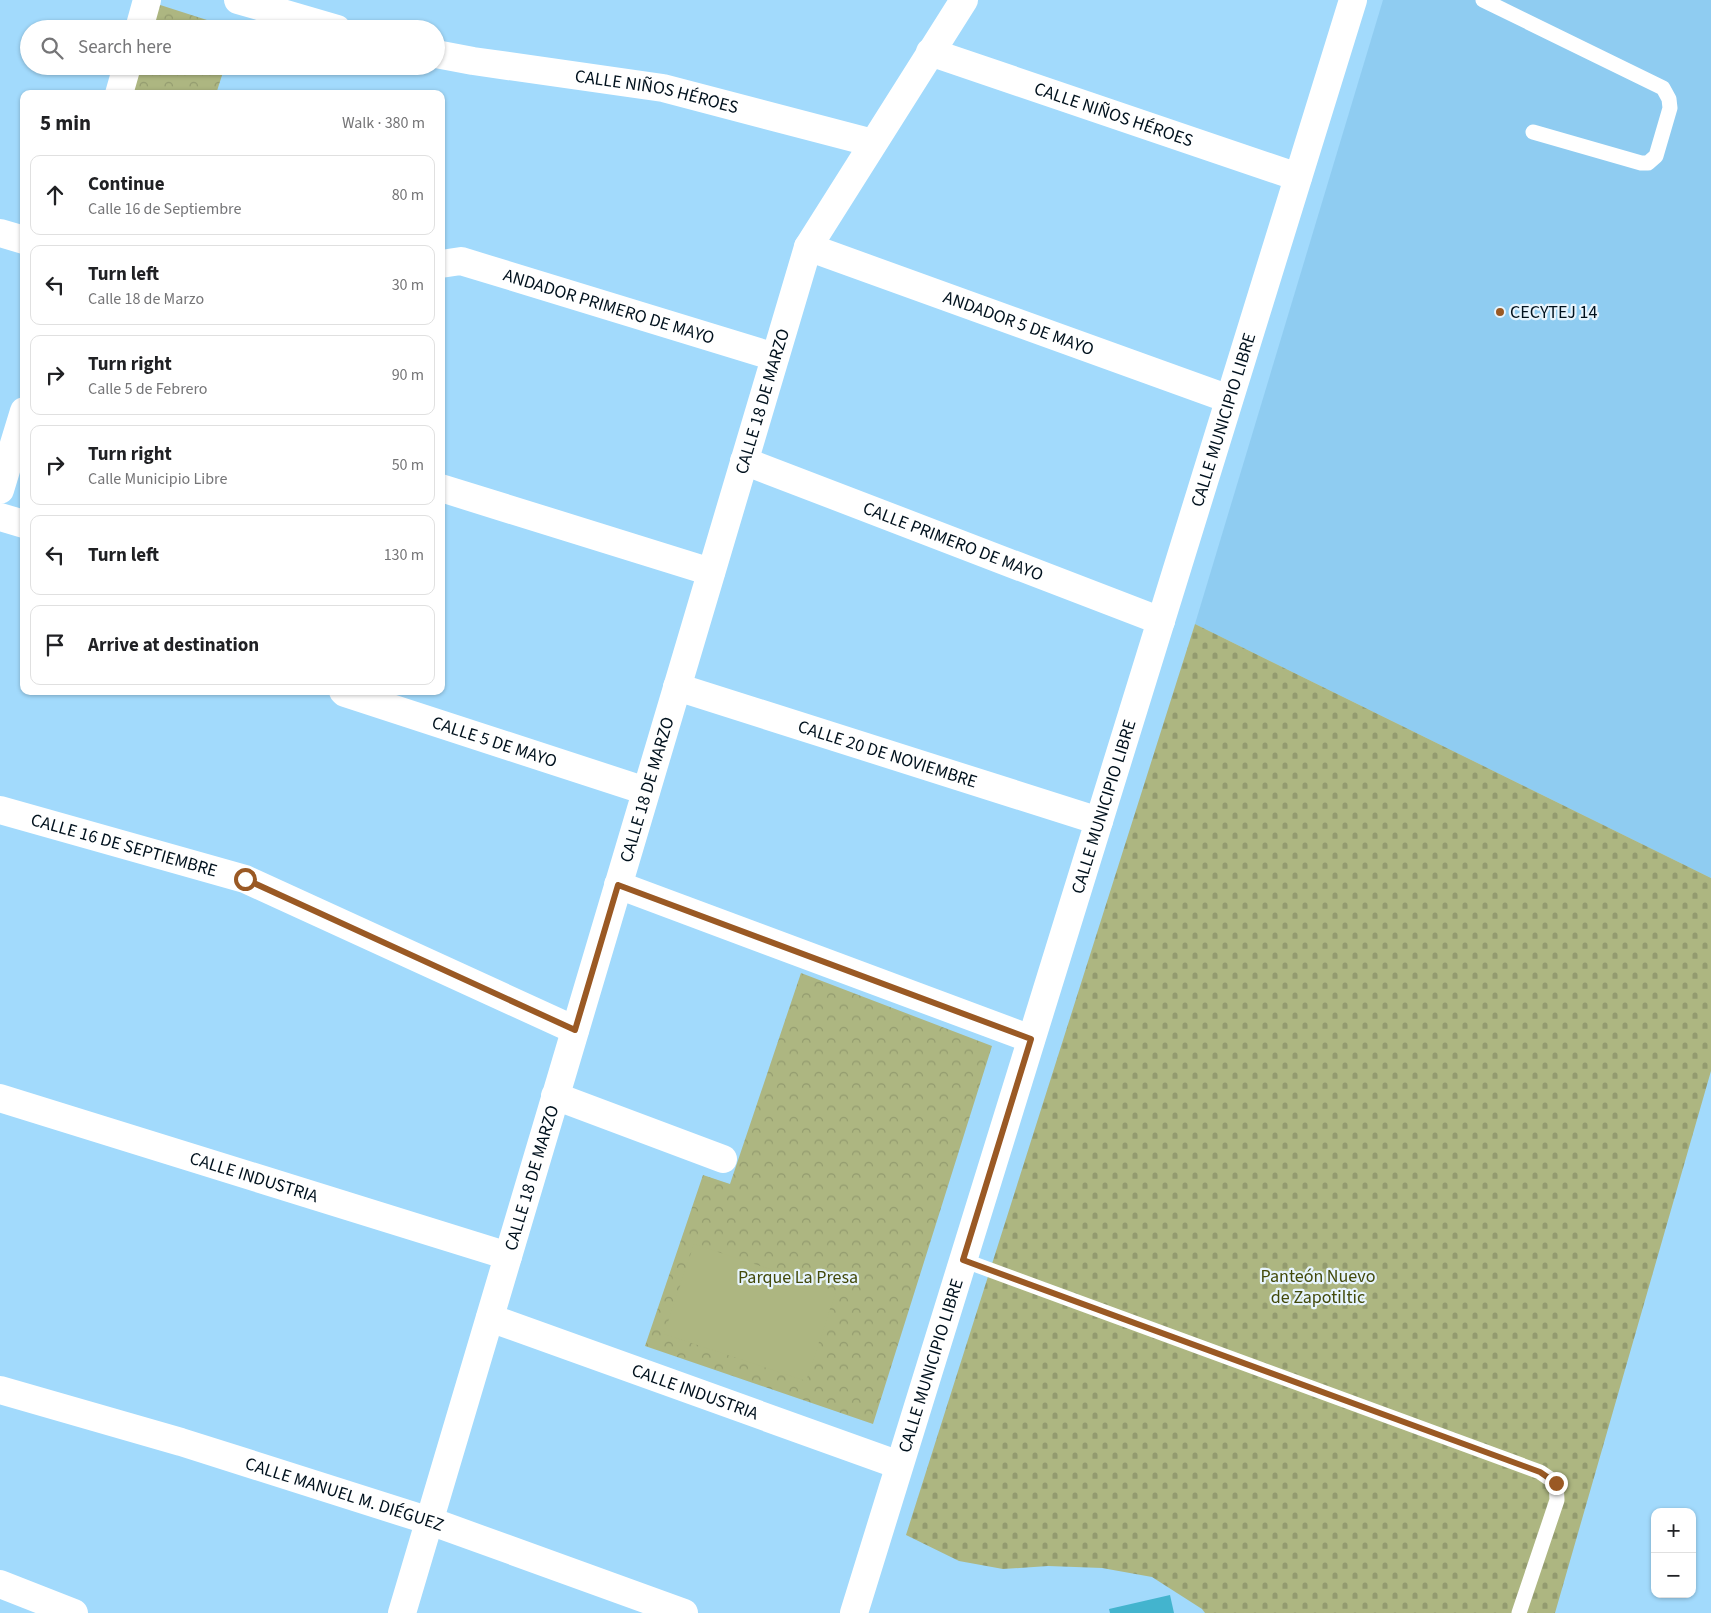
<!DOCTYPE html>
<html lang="en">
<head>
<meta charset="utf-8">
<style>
  :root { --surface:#fff; --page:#f2f2f2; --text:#202124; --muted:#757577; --line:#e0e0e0 }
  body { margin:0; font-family:"Source Sans 3",sans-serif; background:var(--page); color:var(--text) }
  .controls { position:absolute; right:15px; bottom:15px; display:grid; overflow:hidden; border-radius:10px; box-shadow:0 1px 4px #0004 }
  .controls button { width:45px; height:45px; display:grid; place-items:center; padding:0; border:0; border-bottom:1px solid var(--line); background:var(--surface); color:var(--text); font:25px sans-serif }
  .stop { position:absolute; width:15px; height:15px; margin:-11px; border:4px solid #9a5924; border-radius:50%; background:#fff }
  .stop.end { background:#9a5924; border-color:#fff; box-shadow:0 1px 5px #0008 }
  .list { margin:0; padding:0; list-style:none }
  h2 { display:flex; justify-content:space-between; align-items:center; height:65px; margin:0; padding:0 20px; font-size:21px }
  h2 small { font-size:16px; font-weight:400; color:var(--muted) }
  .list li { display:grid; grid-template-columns:32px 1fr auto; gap:15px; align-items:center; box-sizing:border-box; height:80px; margin:0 10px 10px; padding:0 10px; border:1px solid var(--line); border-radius:10px }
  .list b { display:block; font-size:19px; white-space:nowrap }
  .list p { margin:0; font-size:16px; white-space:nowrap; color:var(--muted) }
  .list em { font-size:16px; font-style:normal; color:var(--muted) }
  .icon { flex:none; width:28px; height:28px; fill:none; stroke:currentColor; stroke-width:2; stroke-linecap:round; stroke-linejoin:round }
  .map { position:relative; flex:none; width:1711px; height:1613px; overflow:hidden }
  .search { position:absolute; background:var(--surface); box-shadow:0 1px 4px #0004; left:20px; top:20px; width:425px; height:55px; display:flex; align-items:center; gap:12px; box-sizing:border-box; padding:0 18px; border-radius:28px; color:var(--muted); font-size:19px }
  .panel { position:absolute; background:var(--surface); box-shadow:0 1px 4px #0004; left:20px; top:90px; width:425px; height:605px; border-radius:10px }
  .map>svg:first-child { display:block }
  .built { fill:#8fccf1 }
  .cemetery { fill:url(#cemetery-stones) }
  .park { fill:url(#park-crowns) }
  .garden { fill:#adb681 }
  .building { fill:#43b4ce }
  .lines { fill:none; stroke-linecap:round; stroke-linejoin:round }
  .service { stroke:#fff; stroke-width:15 }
  .minor { stroke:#fff; stroke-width:28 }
  .tertiary { stroke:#fff; stroke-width:28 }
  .route { stroke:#9a5924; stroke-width:6 }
  .poi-dot { fill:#9a5924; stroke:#e7f4fd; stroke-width:2 }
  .labels { text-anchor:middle; stroke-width:4.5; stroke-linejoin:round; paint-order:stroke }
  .street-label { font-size:18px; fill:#00111d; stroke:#e7f4fd }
  .poi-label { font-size:18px; fill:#00111d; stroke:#e7f4fd; text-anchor:start }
  .park-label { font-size:18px; fill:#42490a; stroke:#e7f4fd }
</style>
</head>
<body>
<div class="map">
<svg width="1711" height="1613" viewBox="0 0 1711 1613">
  <defs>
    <pattern id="cemetery-stones" width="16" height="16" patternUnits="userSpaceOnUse" patternTransform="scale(1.25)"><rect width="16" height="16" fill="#adb681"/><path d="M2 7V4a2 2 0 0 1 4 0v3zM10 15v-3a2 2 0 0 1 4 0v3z" fill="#939b6f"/></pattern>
    <pattern id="park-crowns" width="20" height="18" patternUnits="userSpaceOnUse" patternTransform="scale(1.25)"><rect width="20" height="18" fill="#adb681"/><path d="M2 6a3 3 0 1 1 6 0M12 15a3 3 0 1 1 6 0" fill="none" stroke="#939b6f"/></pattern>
  </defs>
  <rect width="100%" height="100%" fill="#a2dafc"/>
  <path class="built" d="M1383,0H1711V878L1195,624Z"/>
  <path class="cemetery" d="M1195,624L1711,878V1071L1555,1613H1205L1202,1609L1152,1577L1102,1568L1048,1566L1003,1569L959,1561L906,1535Z"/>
  <g class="park">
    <path d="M154,3L235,29H146Z"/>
    <path d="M135,66H225L216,94H126Z"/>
    <path d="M801,973L992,1046L873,1424L645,1346L703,1175L730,1184Z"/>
  </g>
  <path class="garden" d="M694,1244L836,1291L806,1381L664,1334Z"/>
  <path class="building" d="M1170,1595L1174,1613H1110L1109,1609Z"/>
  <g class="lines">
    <g class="service">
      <path d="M1483,0L1663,88L1669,99L1670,108L1656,156L1648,163H1641L1533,132"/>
      <path d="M963,1260L1540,1472L1556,1483L1557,1500L1519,1613"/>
    </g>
    <g class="minor">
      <path d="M238,0L337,29"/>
      <path d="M139,29L147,0"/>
      <path id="s1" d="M930,52L1298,177"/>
      <path id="s2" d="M436,54L473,61L663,88L873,143"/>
      <path d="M119,94L127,66"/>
      <path d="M0,233L24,240"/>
      <path id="s3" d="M808,247L1229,399"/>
      <path id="s4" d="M441,264L461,261L775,357"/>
      <path id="s5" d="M744,461L1161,621"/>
      <path d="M441,488L711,572"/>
      <path d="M0,490L24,411"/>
      <path d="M0,517L24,524"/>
      <path id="s6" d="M677,687L1099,821"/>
      <path id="s7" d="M343,691L345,693L646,791"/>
      <path id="s8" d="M0,810L245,879L575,1030"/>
      <path d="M618,885L1031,1039"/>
      <path d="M555,1096L723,1159"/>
      <path id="s9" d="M0,1098L508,1256"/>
      <path id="s10" d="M490,1318L899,1465"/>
      <path id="s11" d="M0,1390L181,1442L430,1521L684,1613"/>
      <path id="s12" d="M402,1613L808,247L964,0"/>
      <path id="s13" d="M854,1613L1353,0"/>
    </g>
    <path class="tertiary" d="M0,1584L74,1613"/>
  </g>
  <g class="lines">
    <path class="route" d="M245,879L575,1030L618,885L1031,1039L963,1260L1540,1472L1556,1483"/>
  </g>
  <circle class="poi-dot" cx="1500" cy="312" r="5"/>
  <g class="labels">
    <g class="street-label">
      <text dy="6" stroke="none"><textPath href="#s2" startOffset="224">CALLE NIÑOS HÉROES</textPath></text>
      <text dy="6" stroke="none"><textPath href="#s1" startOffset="194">CALLE NIÑOS HÉROES</textPath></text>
      <text dy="6" stroke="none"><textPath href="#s4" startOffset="175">ANDADOR PRIMERO DE MAYO</textPath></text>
      <text dy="6" stroke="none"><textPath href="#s3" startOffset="224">ANDADOR 5 DE MAYO</textPath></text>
      <text dy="6" stroke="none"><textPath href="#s12" startOffset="1264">CALLE 18 DE MARZO</textPath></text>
      <text dy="6" stroke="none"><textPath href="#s13" startOffset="1249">CALLE MUNICIPIO LIBRE</textPath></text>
      <text dy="6" stroke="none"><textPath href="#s5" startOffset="224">CALLE PRIMERO DE MAYO</textPath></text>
      <text dy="6" stroke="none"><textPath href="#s7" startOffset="160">CALLE 5 DE MAYO</textPath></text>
      <text dy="6" stroke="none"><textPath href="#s6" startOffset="221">CALLE 20 DE NOVIEMBRE</textPath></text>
      <text dy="6" stroke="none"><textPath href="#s12" startOffset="859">CALLE 18 DE MARZO</textPath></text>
      <text dy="6" stroke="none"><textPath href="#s13" startOffset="844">CALLE MUNICIPIO LIBRE</textPath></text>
      <text dy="6" stroke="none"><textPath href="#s8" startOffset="129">CALLE 16 DE SEPTIEMBRE</textPath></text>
      <text dy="6" stroke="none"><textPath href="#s9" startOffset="266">CALLE INDUSTRIA</textPath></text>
      <text dy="6" stroke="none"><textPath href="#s12" startOffset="454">CALLE 18 DE MARZO</textPath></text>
      <text dy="6" stroke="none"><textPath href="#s13" startOffset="259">CALLE MUNICIPIO LIBRE</textPath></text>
      <text dy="6" stroke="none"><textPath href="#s10" startOffset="218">CALLE INDUSTRIA</textPath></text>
      <text dy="6" stroke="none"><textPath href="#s11" startOffset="360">CALLE MANUEL M. DIÉGUEZ</textPath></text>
    </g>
    <g class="poi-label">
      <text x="1510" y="318">CECYTEJ 14</text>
    </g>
    <g class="park-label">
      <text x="1318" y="1282">Panteón Nuevo<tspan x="1318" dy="21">de Zapotiltic</tspan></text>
      <text x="798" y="1283">Parque La Presa</text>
    </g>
  </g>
</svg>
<div class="controls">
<button>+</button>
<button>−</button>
</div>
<div class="stop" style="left:245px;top:879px"></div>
<div class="stop end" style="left:1556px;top:1483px"></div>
<div class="search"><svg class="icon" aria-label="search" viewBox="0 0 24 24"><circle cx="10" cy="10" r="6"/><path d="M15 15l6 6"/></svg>Search here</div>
<section class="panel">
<h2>5 min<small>Walk · 380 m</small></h2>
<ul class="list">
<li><svg class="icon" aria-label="ahead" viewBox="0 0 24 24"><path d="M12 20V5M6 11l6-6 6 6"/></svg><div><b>Continue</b><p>Calle 16 de Septiembre</p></div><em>80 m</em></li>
<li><svg class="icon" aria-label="left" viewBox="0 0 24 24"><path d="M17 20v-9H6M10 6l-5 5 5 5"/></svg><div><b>Turn left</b><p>Calle 18 de Marzo</p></div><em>30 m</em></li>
<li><svg class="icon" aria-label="right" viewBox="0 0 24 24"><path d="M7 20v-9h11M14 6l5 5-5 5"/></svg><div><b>Turn right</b><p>Calle 5 de Febrero</p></div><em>90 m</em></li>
<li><svg class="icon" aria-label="right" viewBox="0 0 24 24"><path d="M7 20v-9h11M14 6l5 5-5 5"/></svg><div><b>Turn right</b><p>Calle Municipio Libre</p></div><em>50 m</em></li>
<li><svg class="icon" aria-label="left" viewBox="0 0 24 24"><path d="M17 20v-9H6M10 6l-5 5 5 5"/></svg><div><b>Turn left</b></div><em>130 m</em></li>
<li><svg class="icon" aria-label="arrive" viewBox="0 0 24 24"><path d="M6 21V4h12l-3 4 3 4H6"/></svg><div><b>Arrive at destination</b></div></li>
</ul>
</section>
</div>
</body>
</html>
